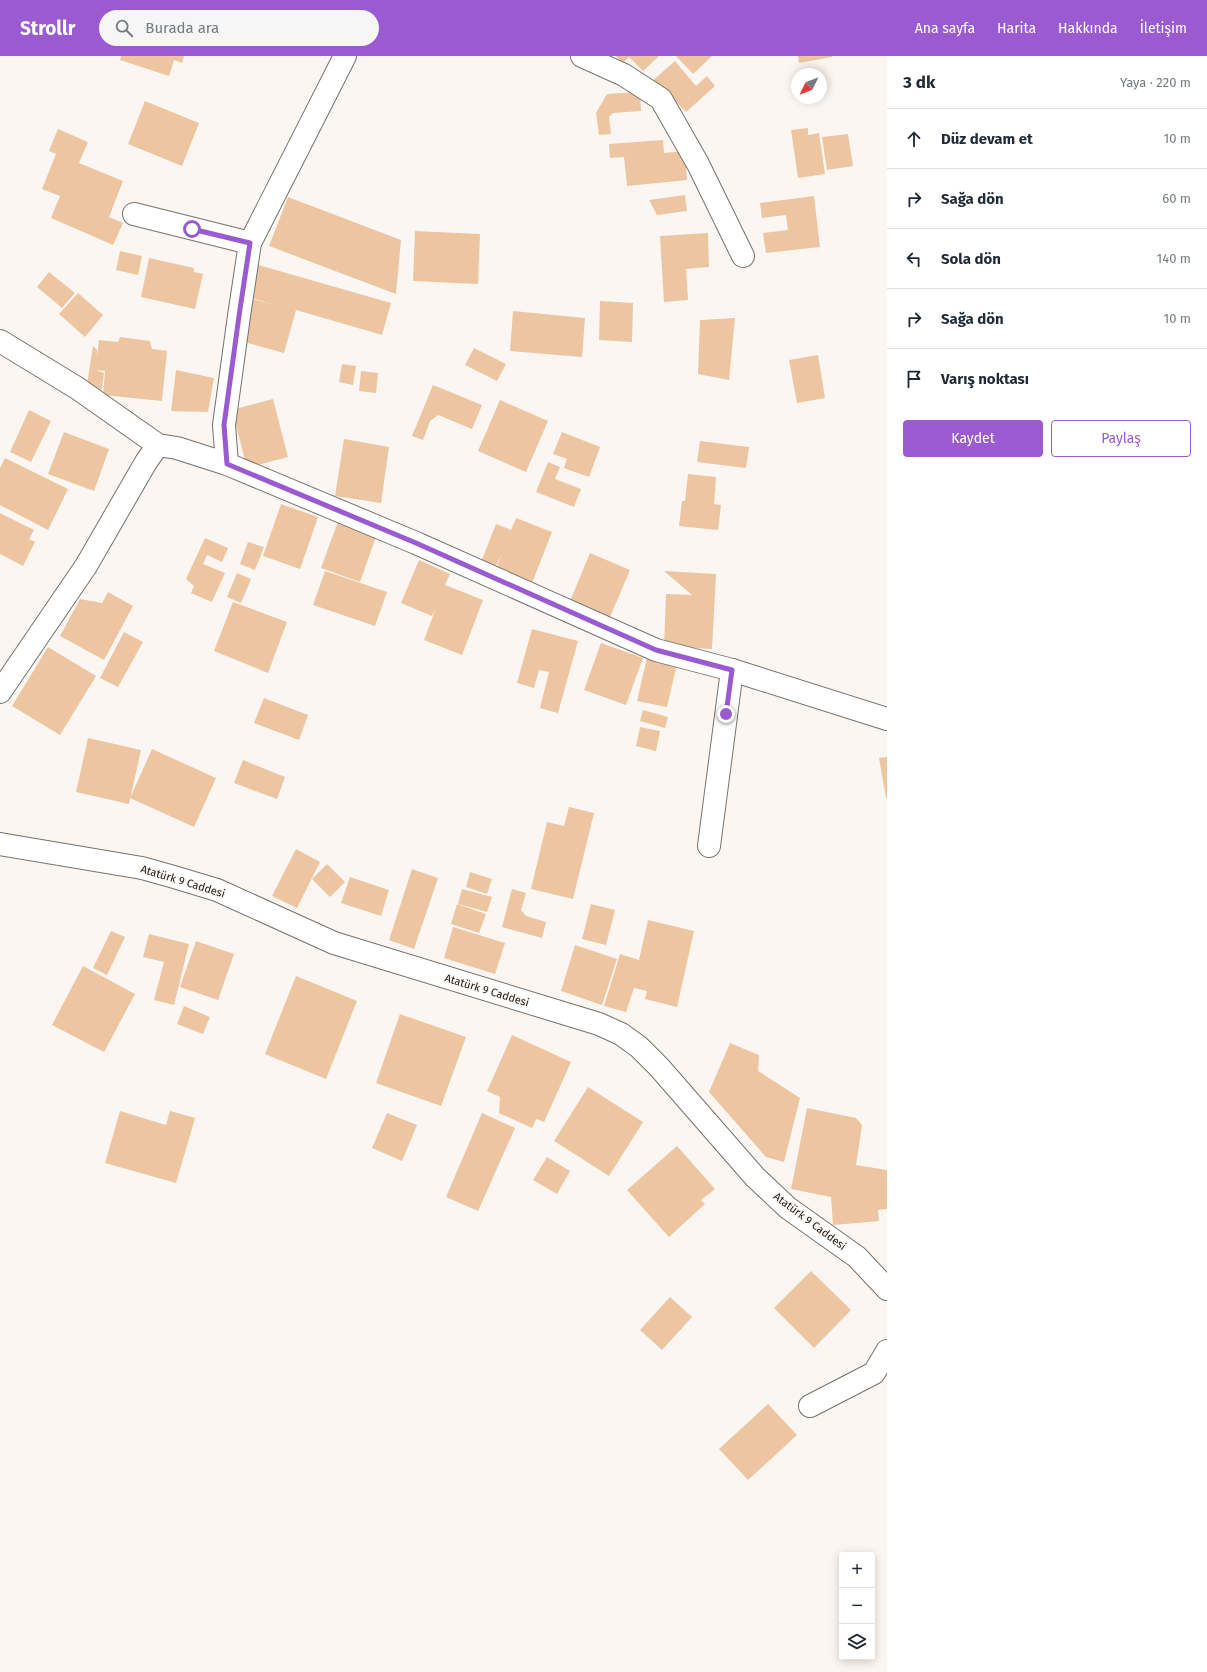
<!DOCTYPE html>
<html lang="tr">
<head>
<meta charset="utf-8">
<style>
  :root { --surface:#fff; --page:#f6f6f7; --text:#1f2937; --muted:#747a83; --line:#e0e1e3; --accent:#9a5bd1 }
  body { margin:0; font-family:"Fira Sans",sans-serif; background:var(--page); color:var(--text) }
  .controls { position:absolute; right:12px; bottom:12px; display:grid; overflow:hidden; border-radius:4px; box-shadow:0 2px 10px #0003 }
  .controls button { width:36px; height:36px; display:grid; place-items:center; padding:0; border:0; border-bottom:1px solid var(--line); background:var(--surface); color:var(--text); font:20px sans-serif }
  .compass { position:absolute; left:791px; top:12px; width:36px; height:36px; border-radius:50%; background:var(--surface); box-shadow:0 2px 10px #0003; rotate:227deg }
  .stop { position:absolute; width:12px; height:12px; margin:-9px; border:3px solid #9a5bd1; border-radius:50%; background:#fff }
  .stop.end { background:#9a5bd1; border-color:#fff; box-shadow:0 1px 4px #0008 }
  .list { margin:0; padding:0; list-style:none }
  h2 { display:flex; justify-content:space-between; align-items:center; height:52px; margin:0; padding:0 16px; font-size:17px }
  h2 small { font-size:13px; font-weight:400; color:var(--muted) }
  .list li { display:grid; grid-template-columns:26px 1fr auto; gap:12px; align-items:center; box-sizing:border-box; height:60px; padding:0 16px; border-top:1px solid var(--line) }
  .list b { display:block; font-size:15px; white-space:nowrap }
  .list em { font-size:13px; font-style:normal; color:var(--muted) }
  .actions { display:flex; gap:8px; padding:12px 16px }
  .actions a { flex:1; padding:9px 0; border:1px solid var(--accent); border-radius:4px; text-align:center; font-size:14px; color:var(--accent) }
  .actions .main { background:var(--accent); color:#fff }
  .icon { flex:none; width:22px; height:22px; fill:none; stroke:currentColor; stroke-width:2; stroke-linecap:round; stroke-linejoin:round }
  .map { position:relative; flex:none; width:887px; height:1616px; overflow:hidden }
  header { display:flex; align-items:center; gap:24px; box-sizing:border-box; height:56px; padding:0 20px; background:var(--accent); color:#fff }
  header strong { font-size:19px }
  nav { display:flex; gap:22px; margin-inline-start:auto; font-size:14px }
  .search { width:280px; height:36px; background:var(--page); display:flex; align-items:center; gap:10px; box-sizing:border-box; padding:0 14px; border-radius:22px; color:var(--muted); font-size:15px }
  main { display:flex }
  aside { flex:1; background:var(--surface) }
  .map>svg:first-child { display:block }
  .building { fill:#edc6a1 }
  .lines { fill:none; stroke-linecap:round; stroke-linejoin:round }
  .minor-casing { stroke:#76726e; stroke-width:24 }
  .minor { stroke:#fff; stroke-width:22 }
  .route { stroke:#9a5bd1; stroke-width:5 }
  .labels { text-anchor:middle; stroke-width:3; stroke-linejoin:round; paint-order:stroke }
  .street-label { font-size:11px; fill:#191816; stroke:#fbf6f2 }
</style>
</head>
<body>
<header>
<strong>Strollr</strong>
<div class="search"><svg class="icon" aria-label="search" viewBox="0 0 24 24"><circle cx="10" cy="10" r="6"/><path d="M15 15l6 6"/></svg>Burada ara</div>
<nav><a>Ana sayfa</a><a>Harita</a><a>Hakkında</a><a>İletişim</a></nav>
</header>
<main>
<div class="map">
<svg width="887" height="1616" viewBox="0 0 887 1616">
  <rect width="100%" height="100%" fill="#fbf6f2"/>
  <g class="building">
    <path d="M121,0H184L182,7L174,4L169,20L120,4Z"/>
    <path d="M616,0H659L643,15L629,1L623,7Z"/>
    <path d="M676,0H712L693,18Z"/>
    <path d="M798,0H832V1L799,7Z"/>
    <path d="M675,5L696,30L707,20L715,30L686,56L667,36L650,27Z"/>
    <path d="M640,36L641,55L613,57L609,61L611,78L599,79L596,57L607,38Z"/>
    <path d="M145,45L199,67L182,110L128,88Z"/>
    <path d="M808,72V79L819,77L825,118L798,122L791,74Z"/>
    <path d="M58,73L88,86L79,107L123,125L109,161L123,167L113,189L51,162L60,140L42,133L56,98L49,95Z"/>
    <path d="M848,78L853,110L827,114L822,81Z"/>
    <path d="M663,84L664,97L685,95L687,124L627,130L624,101L610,102L609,88Z"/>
    <path d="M685,139L687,155L657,159L649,144Z"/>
    <path d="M814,140L820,191L766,197L763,177L788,174L786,159L762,162L760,147Z"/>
    <path d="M288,141L401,184L396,238L269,190Z"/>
    <path d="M415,175L480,178L478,228L413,225Z"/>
    <path d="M708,177L709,211L686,213L688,244L664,246L660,180Z"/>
    <path d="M120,195L142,200L138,219L116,214Z"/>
    <path d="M149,202L194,212V216L203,218L195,253L141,241Z"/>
    <path d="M251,207L391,247L382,279L296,254L284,297L237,284L248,242L275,249L242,239Z"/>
    <path d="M49,216L75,237L62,252L37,231Z"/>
    <path d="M78,237L103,259L85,281L59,258Z"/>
    <path d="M600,245L633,247L632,286L599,284Z"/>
    <path d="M513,255L585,262L582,301L510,295Z"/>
    <path d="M735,262L729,324L698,318L700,264Z"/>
    <path d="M120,281L150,285L152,293L167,295L162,345L103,339L105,315L96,314L104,317L101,337L86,335L93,290L97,294V301L99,284L118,286Z"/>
    <path d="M474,292L506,308L497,325L465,309Z"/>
    <path d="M818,299L825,342L797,347L789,304Z"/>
    <path d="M342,308L356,310L353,329L339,326Z"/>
    <path d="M176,314L214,322L208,356L171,355Z"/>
    <path d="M361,315L378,317L376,337L359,335Z"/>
    <path d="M433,329L482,349L472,373L438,359L430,365L423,384L412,380Z"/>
    <path d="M273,343L288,401L247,412L232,354Z"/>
    <path d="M500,344L548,365L526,416L478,395Z"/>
    <path d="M29,354L51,365L31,406L10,396Z"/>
    <path d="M64,376L109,393L94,435L48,418Z"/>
    <path d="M562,376L600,391L589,421L564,412L567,403L553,398Z"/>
    <path d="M344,383L389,391L381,447L335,440Z"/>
    <path d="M700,385L749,391L746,412L697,406Z"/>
    <path d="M5,402L68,433L48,474L0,449V412Z"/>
    <path d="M548,406L560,411L555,423L581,433L574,451L536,436Z"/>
    <path d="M688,418L716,421L714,448L721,449L718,474L679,470L682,445H685Z"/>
    <path d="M281,448L318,461L300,513L263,500Z"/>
    <path d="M0,457L34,474L29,483L35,486L23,510L0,498Z"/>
    <path d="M340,460L378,475L360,526L321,512Z"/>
    <path d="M516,462L552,476L532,527L496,513L502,497L495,512L481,506L496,468L511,474Z"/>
    <path d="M205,482L228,492L222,506L207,499L203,508L225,517L212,546L191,537L194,530L186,523Z"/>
    <path d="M248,486L264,491L255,514L240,508Z"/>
    <path d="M590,497L630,514L610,561L570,545Z"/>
    <path d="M419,504L450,518L445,529L483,544L462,599L424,584L436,552L432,560L401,547Z"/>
    <path d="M325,515L387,536L375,570L313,549Z"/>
    <path d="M664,515L716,518L712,593L664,591L666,538L692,539Z"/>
    <path d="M237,517L251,523L241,547L227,541Z"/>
    <path d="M108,536L133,550L104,604L60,580L80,543L102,547Z"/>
    <path d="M233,546L287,566L268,617L214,595Z"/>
    <path d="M532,573L578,585L558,657L540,652L549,616L539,614L534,632L517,627Z"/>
    <path d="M124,576L143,586L118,631L100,622Z"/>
    <path d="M601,587L643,602L626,649L584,634Z"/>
    <path d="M48,591L96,620L60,679L12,650Z"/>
    <path d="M647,601L677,608L667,651L637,645Z"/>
    <path d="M264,642L308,659L299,684L254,667Z"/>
    <path d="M643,654L668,661L665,672L640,665Z"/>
    <path d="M640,671L660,675L656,695L636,690Z"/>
    <path d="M88,682L141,694L129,748L76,736Z"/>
    <path d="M152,693L216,722L194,771L130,742Z"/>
    <path d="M887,701V742H886L879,702Z"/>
    <path d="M243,704L285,721L277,743L234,727Z"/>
    <path d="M569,751L594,757L573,843L531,833L547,766L564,770Z"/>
    <path d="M296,793L320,806L297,852L272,840Z"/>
    <path d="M327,808L345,826L330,841L312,823Z"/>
    <path d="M412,813L438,822L414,893L389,884Z"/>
    <path d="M470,816L492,823L487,838L466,831Z"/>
    <path d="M350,821L389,834L381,860L341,847Z"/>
    <path d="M462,833L492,841L487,856L458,848Z"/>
    <path d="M512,833L526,837L521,854L526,860L546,866L542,882L502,871Z"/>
    <path d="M457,848L486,858L479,877L451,868Z"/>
    <path d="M591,848L615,854L606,889L582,883Z"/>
    <path d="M648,864L694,875L677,951L645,943L647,935L634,932L626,956L604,950L620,898L639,904Z"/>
    <path d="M453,871L505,887L495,918L444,902Z"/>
    <path d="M111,875L125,881L107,919L93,912Z"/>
    <path d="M149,878L189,888L174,949L154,944L164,906L143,901Z"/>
    <path d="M196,885L234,898L218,944L180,931Z"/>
    <path d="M575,889L617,903L602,949L561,935Z"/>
    <path d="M83,910L135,938L104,996L52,969Z"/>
    <path d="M296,920L357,945L326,1023L265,998Z"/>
    <path d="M184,950L210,961L203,978L177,968Z"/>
    <path d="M400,958L466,981L441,1050L376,1027Z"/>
    <path d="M512,979L571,1006L544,1066L536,1063L532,1072L499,1057L500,1041L487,1035Z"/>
    <path d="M730,987L759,999L758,1015L800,1042L784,1106L766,1101L709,1036Z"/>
    <path d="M588,1031L643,1066L609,1120L554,1085Z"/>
    <path d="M807,1052L856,1062L862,1069L856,1109L887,1114V1153L878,1154L879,1165L833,1169L831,1141L791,1133Z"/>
    <path d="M120,1055L166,1069L170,1055L195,1062L176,1127L105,1107Z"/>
    <path d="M387,1057L417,1069L402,1105L372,1092Z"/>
    <path d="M482,1057L515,1072L478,1155L446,1141Z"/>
    <path d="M677,1090L715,1133L701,1144L705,1148L669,1181L627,1134Z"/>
    <path d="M547,1101L570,1115L557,1138L533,1124Z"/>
    <path d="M811,1215L851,1254L814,1292L774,1252Z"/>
    <path d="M670,1241L692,1261L662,1294L640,1274Z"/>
    <path d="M768,1348L797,1379L748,1424L719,1393Z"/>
  </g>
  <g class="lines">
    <g class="minor-casing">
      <g id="minor">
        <path d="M582,0L624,19L661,43L698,108L743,200"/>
        <path d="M134,158L250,187"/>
        <path d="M0,285L77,332L158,389"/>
        <path d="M227,408L224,369L239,260L250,187L345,0"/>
        <path d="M0,636L86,510L146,406L158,389L177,392L227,408L416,487L656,594L732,614L887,663"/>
        <path d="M0,788L142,812L174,821L217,834L334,887L599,968L621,978L639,991L659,1011L755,1121L788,1152L857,1201L887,1233"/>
        <path d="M709,790L732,614"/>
        <path d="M810,1350L874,1317L887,1295"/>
      </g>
    </g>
    <use href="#minor" class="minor"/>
  </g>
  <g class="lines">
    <path class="route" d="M192,173L250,187L239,260L224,369L227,408L416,487L656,594L732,614L726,658"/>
  </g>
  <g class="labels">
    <g class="street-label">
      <text transform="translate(183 825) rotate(17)" y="4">Atatürk 9 Caddesi</text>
      <text transform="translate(487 934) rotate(17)" y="4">Atatürk 9 Caddesi</text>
      <text transform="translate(810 1165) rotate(37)" y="4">Atatürk 9 Caddesi</text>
    </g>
  </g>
</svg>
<div class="controls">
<button>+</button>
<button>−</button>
<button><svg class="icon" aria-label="layers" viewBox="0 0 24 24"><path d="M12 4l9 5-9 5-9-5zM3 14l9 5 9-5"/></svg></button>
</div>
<svg class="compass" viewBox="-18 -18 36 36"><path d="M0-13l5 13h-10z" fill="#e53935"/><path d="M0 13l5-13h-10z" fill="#747a83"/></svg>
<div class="stop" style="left:192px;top:173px"></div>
<div class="stop end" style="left:726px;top:658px"></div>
</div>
<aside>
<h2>3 dk<small>Yaya · 220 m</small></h2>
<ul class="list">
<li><svg class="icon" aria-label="ahead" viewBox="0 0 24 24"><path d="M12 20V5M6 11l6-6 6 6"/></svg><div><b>Düz devam et</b></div><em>10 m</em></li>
<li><svg class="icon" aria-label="right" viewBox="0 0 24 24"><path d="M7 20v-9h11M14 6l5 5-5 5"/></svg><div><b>Sağa dön</b></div><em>60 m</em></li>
<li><svg class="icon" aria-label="left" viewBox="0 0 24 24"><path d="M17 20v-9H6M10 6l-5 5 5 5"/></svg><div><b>Sola dön</b></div><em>140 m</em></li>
<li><svg class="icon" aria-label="right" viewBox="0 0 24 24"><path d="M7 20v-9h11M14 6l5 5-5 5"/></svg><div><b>Sağa dön</b></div><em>10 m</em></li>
<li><svg class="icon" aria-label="arrive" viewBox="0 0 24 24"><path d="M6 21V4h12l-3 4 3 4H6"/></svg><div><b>Varış noktası</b></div></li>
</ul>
<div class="actions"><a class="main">Kaydet</a><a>Paylaş</a></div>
</aside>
</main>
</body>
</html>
